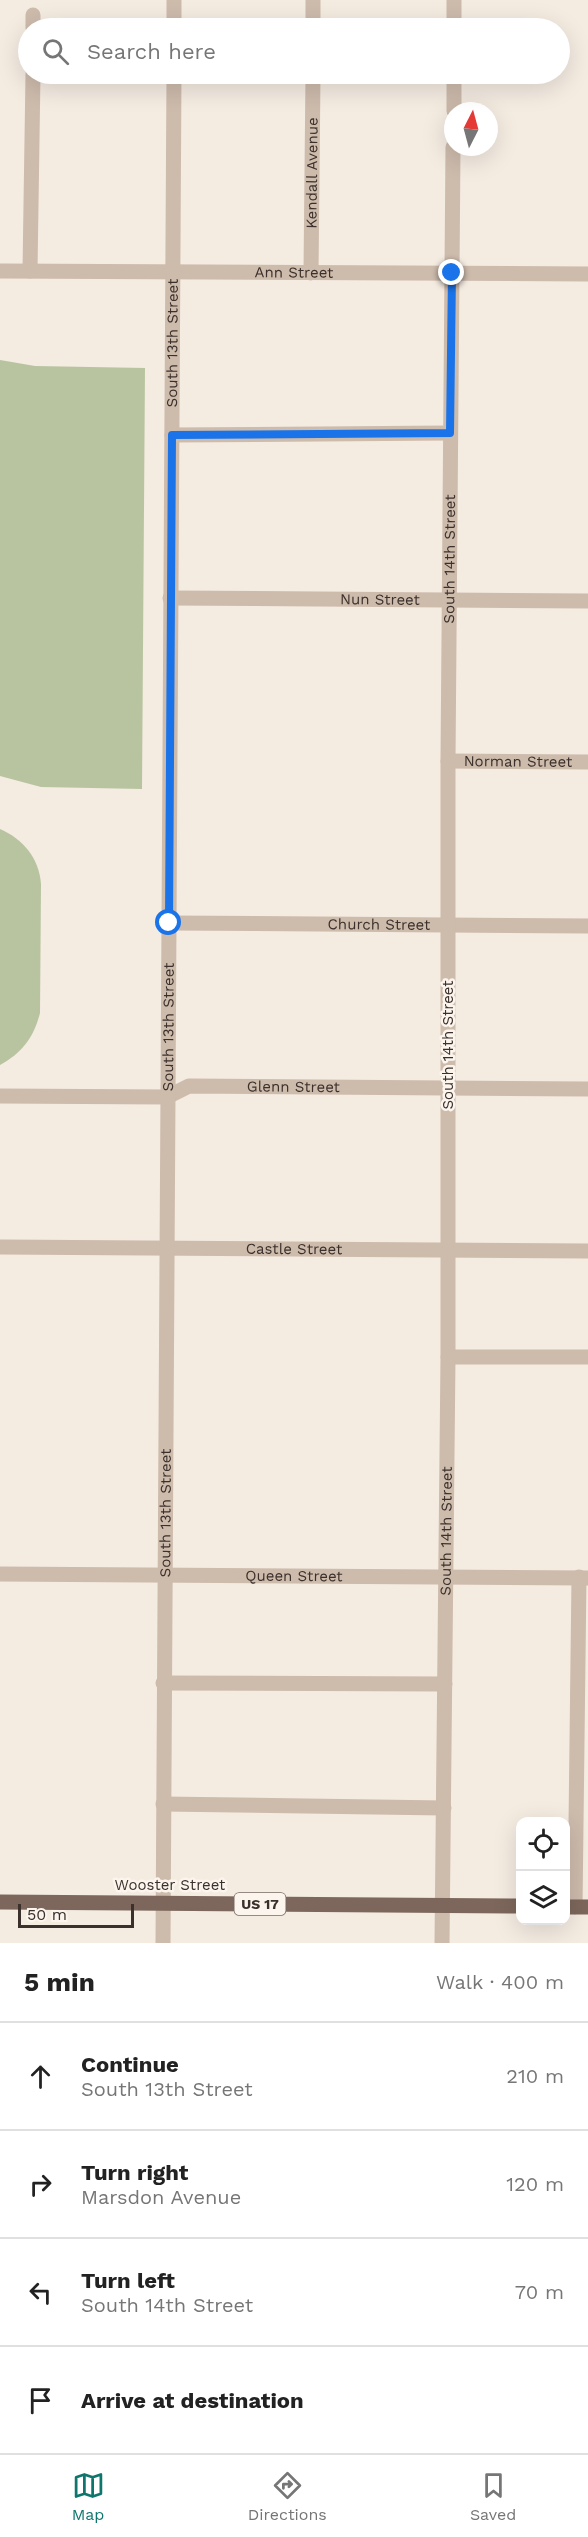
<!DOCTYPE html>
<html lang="en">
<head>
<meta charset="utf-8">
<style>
  :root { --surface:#fff; --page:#f6f6f6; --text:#222; --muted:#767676; --line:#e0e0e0; --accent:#0f766e }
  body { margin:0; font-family:"Work Sans",sans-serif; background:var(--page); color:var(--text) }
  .controls { position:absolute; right:18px; bottom:18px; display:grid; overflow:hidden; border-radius:12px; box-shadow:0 6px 24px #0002 }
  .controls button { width:54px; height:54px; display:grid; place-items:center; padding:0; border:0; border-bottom:2px solid var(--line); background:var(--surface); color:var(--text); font:30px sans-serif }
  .compass { position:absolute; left:444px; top:102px; width:54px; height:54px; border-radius:50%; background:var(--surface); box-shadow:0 6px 24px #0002; rotate:6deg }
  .scale { position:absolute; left:18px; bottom:15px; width:116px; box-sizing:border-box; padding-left:6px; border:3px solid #3b302b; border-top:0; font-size:16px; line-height:21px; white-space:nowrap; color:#3b302b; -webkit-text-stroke:4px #fbf5ee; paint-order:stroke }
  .stop { position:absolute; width:18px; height:18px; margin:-14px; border:4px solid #1a73e8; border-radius:50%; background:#fff }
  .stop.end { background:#1a73e8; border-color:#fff; box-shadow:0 2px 6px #0008 }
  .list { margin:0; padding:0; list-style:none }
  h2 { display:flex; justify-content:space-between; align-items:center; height:78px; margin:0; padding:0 24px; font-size:26px }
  h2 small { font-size:20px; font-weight:400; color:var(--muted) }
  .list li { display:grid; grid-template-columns:39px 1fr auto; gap:18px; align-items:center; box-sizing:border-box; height:108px; padding:0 24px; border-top:2px solid var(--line) }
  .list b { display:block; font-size:22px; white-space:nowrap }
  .list p { margin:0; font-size:20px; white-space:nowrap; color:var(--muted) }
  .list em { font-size:20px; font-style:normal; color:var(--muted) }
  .icon { flex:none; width:33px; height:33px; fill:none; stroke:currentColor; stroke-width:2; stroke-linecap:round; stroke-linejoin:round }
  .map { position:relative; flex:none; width:588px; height:1943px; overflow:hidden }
  .search { position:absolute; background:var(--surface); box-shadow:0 6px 24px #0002; left:18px; right:18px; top:18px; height:66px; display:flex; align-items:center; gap:15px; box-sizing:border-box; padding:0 21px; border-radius:33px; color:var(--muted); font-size:22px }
  .sheet { height:510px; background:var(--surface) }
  nav { display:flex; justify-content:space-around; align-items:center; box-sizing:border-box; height:84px; border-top:2px solid var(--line); background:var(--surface); font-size:16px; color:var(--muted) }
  nav a { display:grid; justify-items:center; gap:3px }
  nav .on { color:var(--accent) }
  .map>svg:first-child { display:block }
  .green { fill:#b8c4a0 }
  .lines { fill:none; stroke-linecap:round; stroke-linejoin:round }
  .minor { stroke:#cdbbac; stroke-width:15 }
  .major { stroke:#7d675c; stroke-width:15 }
  .route { stroke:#1a73e8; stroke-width:8 }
  .labels { text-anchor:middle; stroke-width:5; stroke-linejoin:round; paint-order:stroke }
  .shield { fill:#fbf5ee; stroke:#756b66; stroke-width:1.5 }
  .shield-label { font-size:14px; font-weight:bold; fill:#3b302b }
  .street-label { font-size:15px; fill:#3b302b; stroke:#fbf5ee }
</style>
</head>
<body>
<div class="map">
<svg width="588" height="1943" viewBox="0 0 588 1943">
  <rect width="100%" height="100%" fill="#f4ebe1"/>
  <g class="green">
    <path d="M0,360L35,366L145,368L142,789L41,787L0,776Z"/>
    <path d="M0,829C23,839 39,858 41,884L40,1013C34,1037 22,1053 0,1065Z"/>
  </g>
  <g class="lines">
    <g class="minor">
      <path d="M33,28V15"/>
      <path d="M174,28V0"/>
      <path d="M313,28V0"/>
      <path d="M454,28V0"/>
      <path d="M454,111V74"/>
      <path id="s1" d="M0,271L588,274"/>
      <path d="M30,271L33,74"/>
      <path id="s2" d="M311,273L313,74"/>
      <path d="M172,435L450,433"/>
      <path id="s3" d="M170,598L588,601"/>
      <path id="s4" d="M448,761L588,762"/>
      <path id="s5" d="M169,923L588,926"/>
      <path id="s6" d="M0,1096L167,1097L189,1086L588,1089"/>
      <path id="s7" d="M0,1247L588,1251"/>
      <path d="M448,1357H588"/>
      <path id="s8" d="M0,1574L588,1578"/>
      <path d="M163,1683L445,1684"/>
      <path d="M163,1804L444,1808"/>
      <path d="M575,1907L579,1577"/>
      <path id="s9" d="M163,1943L174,74"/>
      <path id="s10" d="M442,1943L448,1357V761L453,147"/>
    </g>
    <g class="major">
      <path d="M0,1902L520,1906"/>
      <path d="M566,1907H588"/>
    </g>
  </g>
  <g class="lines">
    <path class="route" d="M169,923L172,435L450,433L452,273"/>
  </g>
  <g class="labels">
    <rect class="shield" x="234.5" y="1893" width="51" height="22" rx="4.5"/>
    <g class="shield-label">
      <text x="260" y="1909">US 17</text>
    </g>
    <g class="street-label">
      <text dy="5" stroke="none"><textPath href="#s2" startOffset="100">Kendall Avenue</textPath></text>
      <text dy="5" stroke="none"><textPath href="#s1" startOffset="294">Ann Street</textPath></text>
      <text dy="5" stroke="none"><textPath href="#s9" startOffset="1600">South 13th Street</textPath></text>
      <text dy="5" stroke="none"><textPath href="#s10" startOffset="1384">South 14th Street</textPath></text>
      <text dy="5" stroke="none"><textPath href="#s3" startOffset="210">Nun Street</textPath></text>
      <text dy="5" stroke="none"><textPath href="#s4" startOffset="70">Norman Street</textPath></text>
      <text dy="5" stroke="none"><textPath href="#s5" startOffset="210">Church Street</textPath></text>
      <text dy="5" stroke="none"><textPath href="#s9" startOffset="916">South 13th Street</textPath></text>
      <text transform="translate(448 1045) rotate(-90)" y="5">South 14th Street</text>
      <text dy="5" stroke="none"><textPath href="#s6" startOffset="296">Glenn Street</textPath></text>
      <text dy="5" stroke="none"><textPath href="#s7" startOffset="294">Castle Street</textPath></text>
      <text dy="5" stroke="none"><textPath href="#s9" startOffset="430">South 13th Street</textPath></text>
      <text dy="5" stroke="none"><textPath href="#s10" startOffset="412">South 14th Street</textPath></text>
      <text dy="5" stroke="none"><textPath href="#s8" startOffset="294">Queen Street</textPath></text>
      <text x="170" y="1890">Wooster Street</text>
    </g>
  </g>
</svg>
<div class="controls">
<button><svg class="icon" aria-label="locate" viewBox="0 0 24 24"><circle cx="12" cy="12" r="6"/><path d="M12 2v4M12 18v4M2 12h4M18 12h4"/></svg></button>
<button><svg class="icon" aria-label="layers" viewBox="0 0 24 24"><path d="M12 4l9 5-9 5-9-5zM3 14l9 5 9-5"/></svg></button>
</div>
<svg class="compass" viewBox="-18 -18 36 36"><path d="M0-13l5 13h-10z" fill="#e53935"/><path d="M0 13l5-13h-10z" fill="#767676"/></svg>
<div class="scale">50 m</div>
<div class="stop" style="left:169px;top:923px"></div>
<div class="stop end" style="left:452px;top:273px"></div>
<div class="search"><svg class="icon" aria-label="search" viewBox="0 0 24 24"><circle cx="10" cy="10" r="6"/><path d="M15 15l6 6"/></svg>Search here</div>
</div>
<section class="sheet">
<h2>5 min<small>Walk · 400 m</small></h2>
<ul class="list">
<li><svg class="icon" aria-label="ahead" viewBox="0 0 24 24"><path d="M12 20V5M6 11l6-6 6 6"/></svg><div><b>Continue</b><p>South 13th Street</p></div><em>210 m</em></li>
<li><svg class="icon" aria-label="right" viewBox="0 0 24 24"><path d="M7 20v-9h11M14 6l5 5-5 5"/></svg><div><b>Turn right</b><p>Marsdon Avenue</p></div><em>120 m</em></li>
<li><svg class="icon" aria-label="left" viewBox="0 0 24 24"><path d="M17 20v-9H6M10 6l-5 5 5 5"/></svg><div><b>Turn left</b><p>South 14th Street</p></div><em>70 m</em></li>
<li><svg class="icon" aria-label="arrive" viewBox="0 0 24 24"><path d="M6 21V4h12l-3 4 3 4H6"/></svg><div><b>Arrive at destination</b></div></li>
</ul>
</section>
<nav>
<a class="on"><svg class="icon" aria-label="map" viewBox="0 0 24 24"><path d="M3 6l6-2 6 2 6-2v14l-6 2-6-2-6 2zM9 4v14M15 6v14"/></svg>Map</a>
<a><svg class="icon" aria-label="directions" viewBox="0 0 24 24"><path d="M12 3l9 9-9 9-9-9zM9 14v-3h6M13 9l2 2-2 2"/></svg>Directions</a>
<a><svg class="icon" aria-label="saved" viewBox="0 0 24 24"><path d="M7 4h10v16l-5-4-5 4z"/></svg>Saved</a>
</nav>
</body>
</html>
